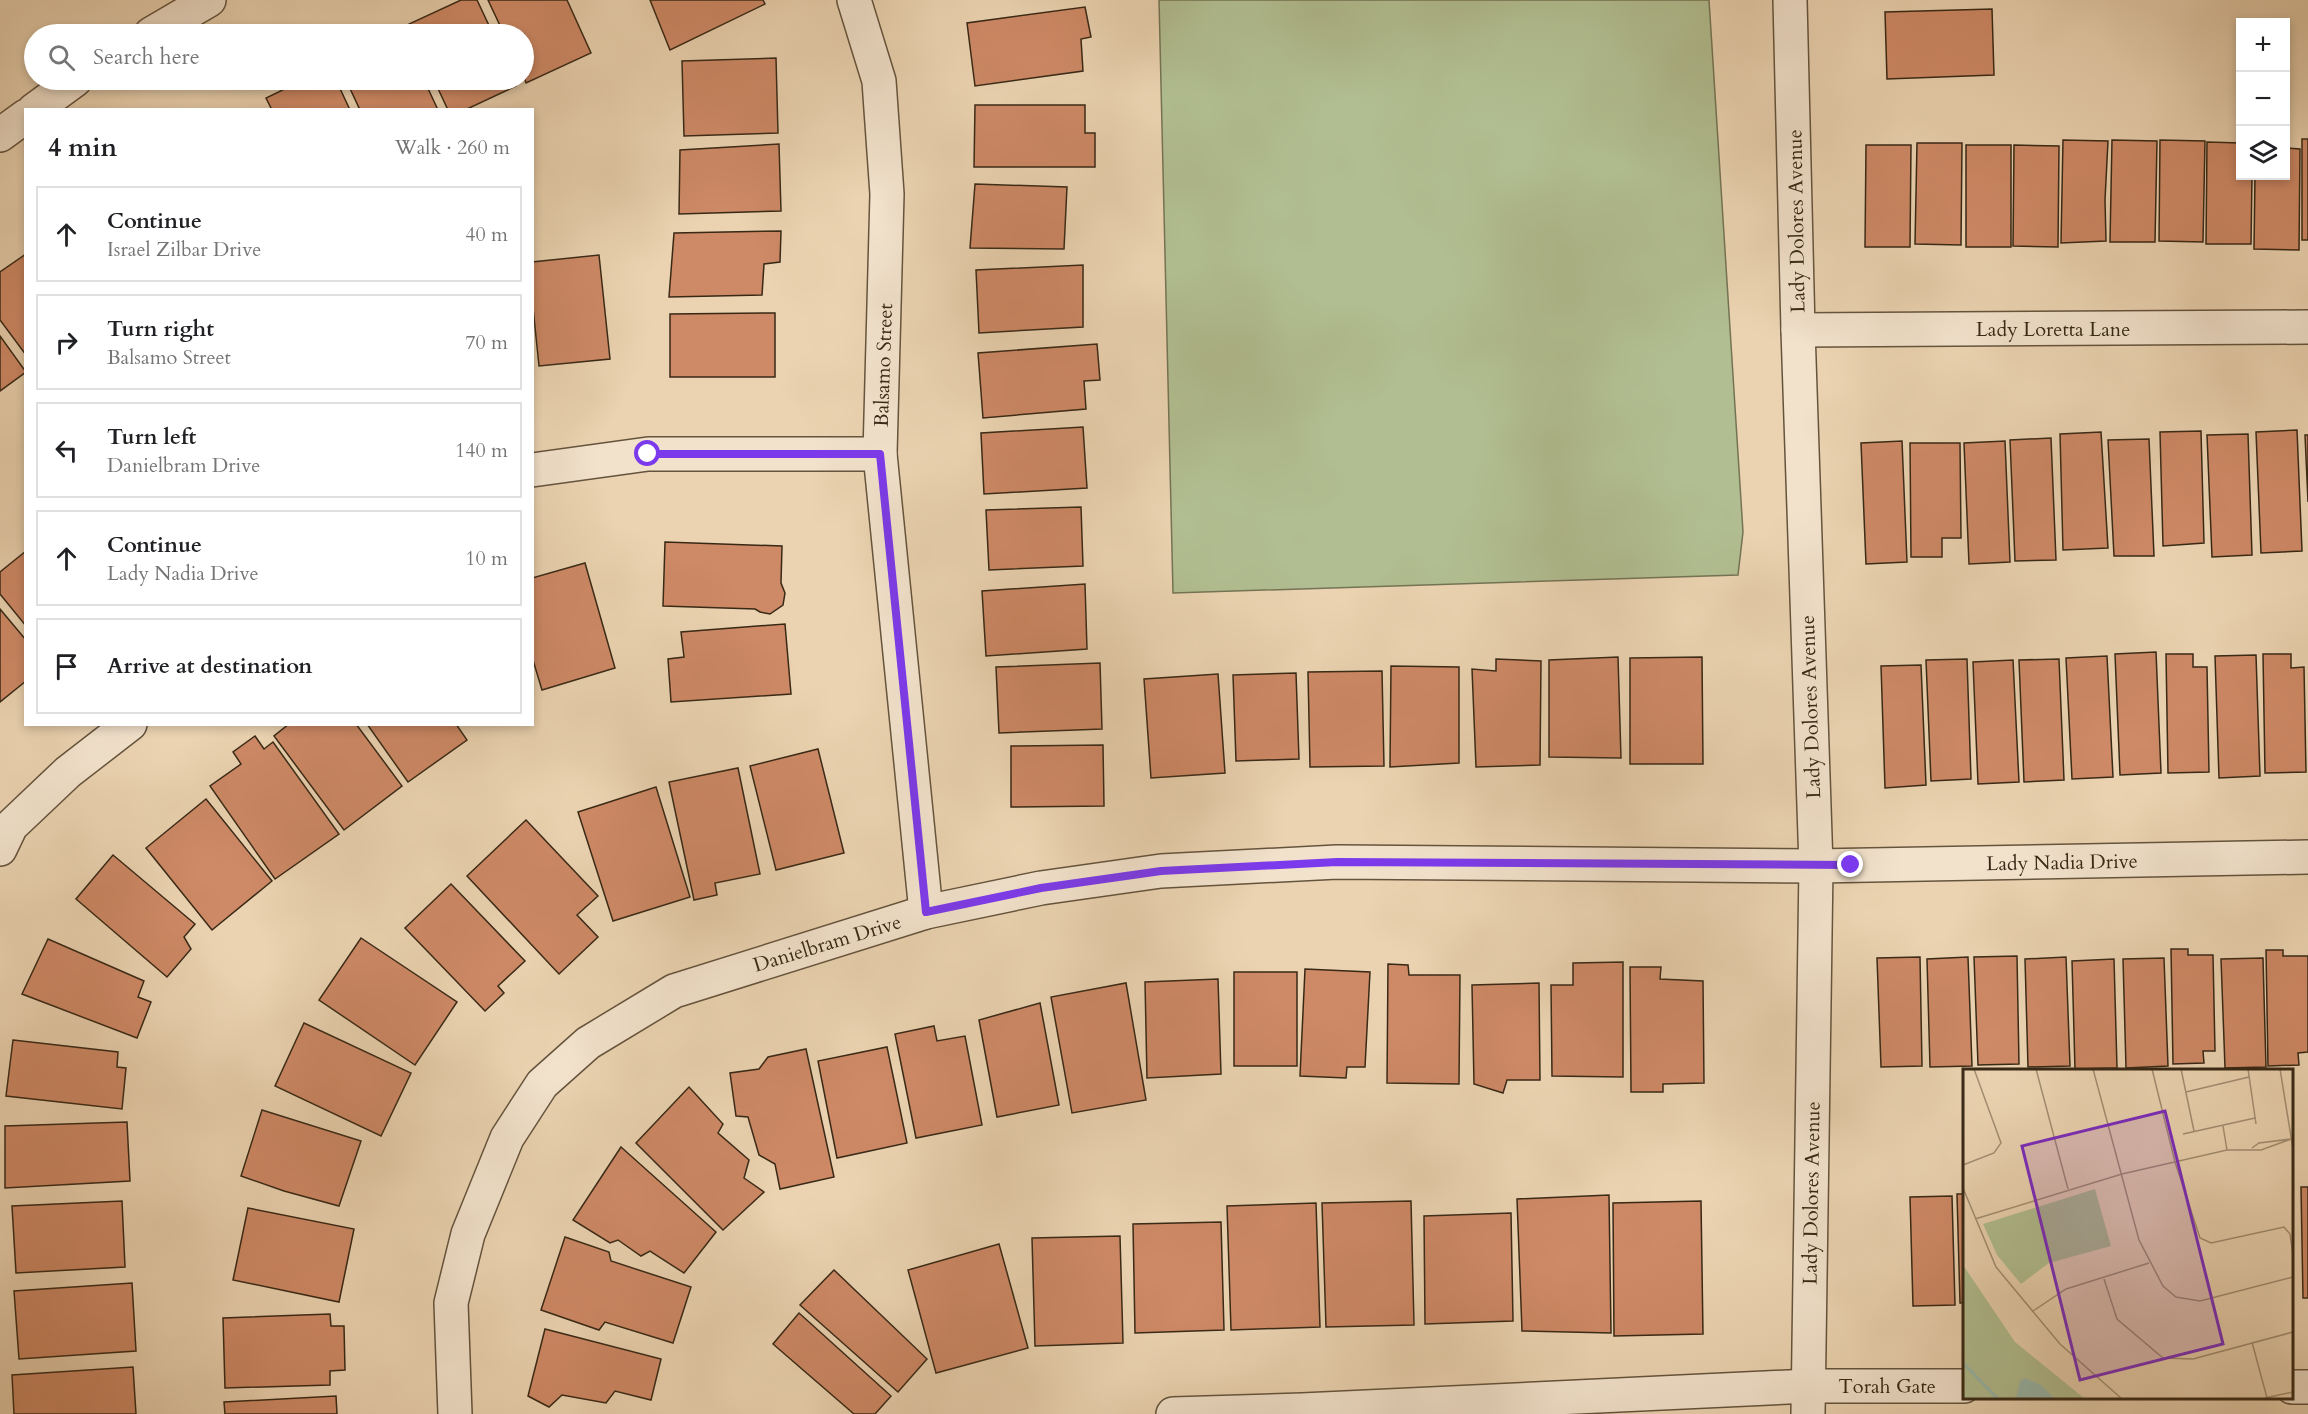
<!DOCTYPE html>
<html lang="en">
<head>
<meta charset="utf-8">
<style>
  :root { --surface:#fff; --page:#f6f6f6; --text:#202124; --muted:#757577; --line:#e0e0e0 }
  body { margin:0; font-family:Cardo,serif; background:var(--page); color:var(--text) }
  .controls { position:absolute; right:18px; top:18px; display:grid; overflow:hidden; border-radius:0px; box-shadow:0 3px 9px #0003 }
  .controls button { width:54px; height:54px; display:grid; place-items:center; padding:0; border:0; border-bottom:2px solid var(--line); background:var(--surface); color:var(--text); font:30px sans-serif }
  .stop { position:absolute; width:18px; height:18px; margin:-14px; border:4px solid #7c3aed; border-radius:50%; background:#fff }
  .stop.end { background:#7c3aed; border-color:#fff; box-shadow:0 2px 6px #0008 }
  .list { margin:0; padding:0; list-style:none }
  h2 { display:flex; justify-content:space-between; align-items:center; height:78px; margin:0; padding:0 24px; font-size:26px }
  h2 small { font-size:20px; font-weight:400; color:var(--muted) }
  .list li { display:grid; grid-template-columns:39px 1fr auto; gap:18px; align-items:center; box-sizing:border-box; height:96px; margin:0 12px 12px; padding:0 12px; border:2px solid var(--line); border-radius:0px }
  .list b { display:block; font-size:22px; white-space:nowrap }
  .list p { margin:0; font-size:20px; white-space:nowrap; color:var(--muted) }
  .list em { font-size:20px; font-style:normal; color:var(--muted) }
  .icon { flex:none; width:33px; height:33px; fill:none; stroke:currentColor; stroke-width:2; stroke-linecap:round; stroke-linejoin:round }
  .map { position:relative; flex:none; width:2308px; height:1414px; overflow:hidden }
  .search { position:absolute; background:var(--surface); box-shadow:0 3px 9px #0003; left:24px; top:24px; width:510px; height:66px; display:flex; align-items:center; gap:15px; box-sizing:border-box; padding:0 21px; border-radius:33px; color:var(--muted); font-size:22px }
  .panel { position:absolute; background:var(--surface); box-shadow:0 3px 9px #0003; left:24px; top:108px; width:510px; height:618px; border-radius:0px }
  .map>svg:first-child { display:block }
  .green { fill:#b1be91; stroke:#747454; stroke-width:1.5 }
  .building { fill:#ce8966; stroke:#382916; stroke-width:1.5 }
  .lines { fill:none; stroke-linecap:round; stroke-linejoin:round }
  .minor-casing { stroke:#65543d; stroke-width:36 }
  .minor { stroke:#f2e2cc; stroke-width:33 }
  .route { stroke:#7c3aed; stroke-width:8 }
  .labels { text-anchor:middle; stroke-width:4.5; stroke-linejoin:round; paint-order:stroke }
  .street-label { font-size:20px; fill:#382916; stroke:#f2e2cc }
  .inset-river { fill:none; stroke:#98b8aa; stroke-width:3 }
  .inset-road { fill:none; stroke:#a38f73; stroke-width:1.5 }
  .view { fill:#7b2cbf; fill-opacity:0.15; stroke:#7b2cbf; stroke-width:3 }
  .inset-edge { fill:none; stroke:#382916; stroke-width:3 }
</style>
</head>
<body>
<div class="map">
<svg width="2308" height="1414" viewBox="0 0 2308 1414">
  <rect width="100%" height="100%" fill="#ebd3b1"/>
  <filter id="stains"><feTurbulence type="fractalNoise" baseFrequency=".00333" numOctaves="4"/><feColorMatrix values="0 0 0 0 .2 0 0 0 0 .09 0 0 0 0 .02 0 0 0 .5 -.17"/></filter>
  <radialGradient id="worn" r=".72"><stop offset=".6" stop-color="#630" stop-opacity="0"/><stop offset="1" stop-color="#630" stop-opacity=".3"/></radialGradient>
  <path class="green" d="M1159,0H1709L1743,532L1738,575L1173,593Z"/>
  <g class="building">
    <path d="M461,0H477L493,34H414L409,24Z"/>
    <path d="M488,0H567L591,53L526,83L524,77V34H504Z"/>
    <path d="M650,0H763L765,4L670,50Z"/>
    <path d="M1085,7L1091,37L1081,39L1083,71L975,86L967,23Z"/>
    <path d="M1992,9L1994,75L1887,79L1885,12Z"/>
    <path d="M776,58L778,133L684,136L682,61Z"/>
    <path d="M303,80H336L350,110H272L266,98Z"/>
    <path d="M346,80H424L438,110H360Z"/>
    <path d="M434,80H513L516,86L465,110H448Z"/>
    <path d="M975,105H1085V133H1095V167H974Z"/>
    <rect x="2302" y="139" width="6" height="101"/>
    <path d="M2063,140L2108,141L2105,200L2106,241L2061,243Z"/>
    <path d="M2112,140L2157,141L2155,242H2110Z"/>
    <path d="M2160,140L2205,141L2203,242L2159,241Z"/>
    <path d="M2207,142L2240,143V176H2252L2251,244H2206Z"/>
    <path d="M1917,143H1962L1961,245L1915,244Z"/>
    <path d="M779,144L781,211L679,214L680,150Z"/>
    <path d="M1866,145H1911L1910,247H1865Z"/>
    <rect x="1966" y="145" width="45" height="102"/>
    <path d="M2014,145L2059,146L2058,247L2013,246Z"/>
    <path d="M2286,148L2300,149L2299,250L2254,249L2255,176H2286Z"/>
    <path d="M975,184L1067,187L1064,249L970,248Z"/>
    <path d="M781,231L780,262L764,264L762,295L669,297L674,233Z"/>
    <path d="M26,254V355L0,320V272Z"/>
    <path d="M599,255L610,359L539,366L532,298V262Z"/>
    <path d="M1083,265V327L979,333L976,270Z"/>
    <path d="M775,313V377H670V314Z"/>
    <path d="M0,336L26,372L0,391Z"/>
    <path d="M1097,344L1100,380L1084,381L1086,409L983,418L978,353Z"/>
    <path d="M1083,427L1087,488L984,494L981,433Z"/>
    <path d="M2297,430L2302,551L2261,553L2256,432Z"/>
    <path d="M2201,431L2204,543L2163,546L2160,432Z"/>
    <path d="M2101,432L2108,548L2063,550L2060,434Z"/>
    <path d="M2248,434L2252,555L2212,557L2207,435Z"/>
    <path d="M2305,435H2308V502Z"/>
    <path d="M2051,438L2056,560L2015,561L2010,440Z"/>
    <path d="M2149,439L2154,556H2114L2108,440Z"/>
    <path d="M1902,441L1907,562L1866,564L1861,443Z"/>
    <path d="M2005,441L2010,562L1969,564L1964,443Z"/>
    <path d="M1910,443H1960L1961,538H1942V557H1911Z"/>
    <path d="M1081,507L1083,566L989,570L986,510Z"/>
    <path d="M665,542L782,546L781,583L785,593L783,605L770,614L760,612L755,609L663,606Z"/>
    <path d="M26,551V626L0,594V572Z"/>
    <path d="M585,563L615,668L542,690L532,657V578Z"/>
    <path d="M1085,584L1087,649L986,656L982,591Z"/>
    <path d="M0,609L26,640V681L0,702Z"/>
    <path d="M785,624L791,694L671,702L668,659L684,657L681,632Z"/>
    <path d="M2156,652L2161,773L2120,775L2115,654Z"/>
    <path d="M2166,654H2193V667H2207L2209,772L2168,773Z"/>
    <path d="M2263,654H2291V668L2304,667L2306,772L2265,773Z"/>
    <path d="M2256,655L2260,776L2219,778L2215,656Z"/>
    <path d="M2107,656L2113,777L2072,779L2066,658Z"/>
    <path d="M1618,657L1621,758L1549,757V660Z"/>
    <path d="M1702,657L1703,764H1630V658Z"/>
    <path d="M1496,659L1541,661L1540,765L1476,767L1472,669L1496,671Z"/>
    <path d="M1967,659L1971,779L1931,781L1926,660Z"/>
    <path d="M2059,659L2064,780L2024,782L2019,660Z"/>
    <path d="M2013,660L2019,782L1978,784L1973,662Z"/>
    <path d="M1100,663L1102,729L999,733L996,667Z"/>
    <path d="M1921,665L1926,785L1885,788L1881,666Z"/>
    <path d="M1391,666L1459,667V763L1390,767Z"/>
    <path d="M1382,671L1384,766L1310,767L1308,672Z"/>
    <path d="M1296,673L1299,759L1236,761L1233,675Z"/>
    <path d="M1218,674L1225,773L1151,778L1144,679Z"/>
    <path d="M289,724H356L402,786L344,830L274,736Z"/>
    <path d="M456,724L467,740L408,782L367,724Z"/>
    <path d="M255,736L264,749L273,742L339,834L275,879L210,786L241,764L233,752Z"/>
    <path d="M1103,745L1104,806L1011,807V746Z"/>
    <path d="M818,749L844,853L776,870L750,766Z"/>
    <path d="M738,768L760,874L715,883L717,895L694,900L669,782Z"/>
    <path d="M656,787L690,897L613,921L578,812Z"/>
    <path d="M206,799L272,881L212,930L146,848Z"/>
    <path d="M526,820L598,896L577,915L598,937L559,974L467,876Z"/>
    <path d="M113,855L195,924L184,937L191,949L167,977L76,899Z"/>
    <path d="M451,884L525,961L498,986L504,993L485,1011L405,928Z"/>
    <path d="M361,938L457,1002L415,1065L319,1000Z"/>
    <path d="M48,939L144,981L138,997L151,1002L137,1038L22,994Z"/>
    <path d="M2171,949H2188V955H2213L2215,1051H2203L2204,1063L2173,1064Z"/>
    <path d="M2266,950H2283V956H2308V1052L2298,1053L2299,1065L2268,1066Z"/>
    <path d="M2017,956L2019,1064L1978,1065L1974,957Z"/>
    <path d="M1920,957L1922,1066L1881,1067L1877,958Z"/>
    <path d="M1968,957L1972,1066L1930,1067L1927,959Z"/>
    <path d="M2066,957L2070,1066L2028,1067L2025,959Z"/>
    <path d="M2164,958L2168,1066L2126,1068L2123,959Z"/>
    <path d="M2263,958L2266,1067L2225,1068L2221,959Z"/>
    <path d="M2114,959L2117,1068L2075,1069L2072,961Z"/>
    <path d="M1623,962V1077L1552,1076L1551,985H1573V963Z"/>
    <path d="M1388,964L1408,965L1409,975H1460L1459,1084L1387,1083Z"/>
    <path d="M1630,967H1661L1660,979L1703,981L1704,1083L1663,1084V1092H1631Z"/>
    <path d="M1305,969L1370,972L1365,1067H1347L1346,1078L1300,1076Z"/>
    <rect x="1234" y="972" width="63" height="94"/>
    <path d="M1218,979L1221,1074L1147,1078L1145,982Z"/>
    <path d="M1126,983L1146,1100L1072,1113L1051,997Z"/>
    <path d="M1539,983L1540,1080H1507L1503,1093L1474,1084L1472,985Z"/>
    <path d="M1040,1003L1059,1105L997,1117L979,1020Z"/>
    <path d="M304,1023L411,1073L381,1136L275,1086Z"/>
    <path d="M934,1026L937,1041L965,1036L982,1125L916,1138L895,1034Z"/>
    <path d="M13,1040L118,1052L117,1067L126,1068L122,1109L6,1096Z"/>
    <path d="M887,1047L907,1143L837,1158L818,1061Z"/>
    <path d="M806,1049L834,1177L780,1189L775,1164L759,1155L748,1117L736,1116L730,1073L759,1069L768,1057Z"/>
    <path d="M689,1087L723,1124L718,1133L749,1160L744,1178L764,1192L723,1230L636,1143Z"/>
    <path d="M262,1110L361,1141L339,1206L284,1191L241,1176Z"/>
    <path d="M127,1122L130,1181L5,1188V1126Z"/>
    <path d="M621,1147L716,1232L684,1273L650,1251L641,1256L618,1240L610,1243L573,1220Z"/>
    <path d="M2301,1187H2308V1298H2303Z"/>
    <path d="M1957,1194H1964V1303H1960Z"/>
    <path d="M1609,1195L1611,1333L1522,1331L1517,1199Z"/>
    <path d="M1952,1196L1955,1305L1913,1306L1910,1197Z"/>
    <path d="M122,1201L125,1267L16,1273L12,1206Z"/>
    <path d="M1411,1201L1414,1325L1326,1327L1322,1203Z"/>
    <path d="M1701,1201L1703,1334L1614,1336L1613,1203Z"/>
    <path d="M1316,1203L1320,1327L1231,1330L1227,1206Z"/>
    <path d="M248,1208L354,1229L339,1302L233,1280Z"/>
    <path d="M1511,1213L1513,1321L1425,1324L1424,1216Z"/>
    <path d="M1221,1222L1224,1330L1135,1333L1133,1224Z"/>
    <path d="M1120,1236L1123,1343L1035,1346L1032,1238Z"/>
    <path d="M565,1237L609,1252L611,1261L691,1287L673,1343L605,1322L599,1330L541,1310Z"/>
    <path d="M999,1244L1028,1348L936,1373L908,1270Z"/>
    <path d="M834,1270L927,1359L898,1392L800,1305Z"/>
    <path d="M132,1283L136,1351L19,1359L14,1291Z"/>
    <path d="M799,1313L891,1396L875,1414H854L773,1344Z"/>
    <path d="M330,1314L331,1326H344L345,1370L330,1371V1385L225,1388L223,1318Z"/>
    <path d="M545,1329L661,1359L651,1400L615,1391L606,1403L562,1395L549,1407L528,1396Z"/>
    <path d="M133,1367L136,1414H14L12,1375Z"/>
    <path d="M336,1396L337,1414H225L224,1402Z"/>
  </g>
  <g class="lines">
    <g class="minor-casing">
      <g id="minor">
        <path d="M854,0L879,81L887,194L880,454L926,912"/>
        <path d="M1790,0L1798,330L1816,866L1808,1414"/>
        <path d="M151,34L209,0"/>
        <path d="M34,110L75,80"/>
        <path d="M0,135L26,116"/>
        <path d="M1798,330L2308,327"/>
        <path d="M532,470L648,454H880"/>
        <path d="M0,849L11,826L68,772L130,724"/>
        <path d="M2292,1387H2308"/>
        <path d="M455,1414L451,1303L468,1234L507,1138L542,1084L588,1043L674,991L926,912L1041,888L1161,871L1337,862L1816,866L2308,857"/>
        <path d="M1173,1414L1302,1410L1809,1386H1964"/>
      </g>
    </g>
    <use href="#minor" class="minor"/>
  </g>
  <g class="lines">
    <path class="route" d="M648,454H880L926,912L1041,888L1161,871L1337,862L1851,865"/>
  </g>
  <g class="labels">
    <g class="street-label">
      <text transform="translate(1796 221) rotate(-91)" y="7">Lady Dolores Avenue</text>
      <text x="2053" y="336">Lady Loretta Lane</text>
      <text transform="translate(883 365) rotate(-88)" y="7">Balsamo Street</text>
      <text transform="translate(1810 707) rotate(-92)" y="7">Lady Dolores Avenue</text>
      <text transform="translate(2062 862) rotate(-1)" y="7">Lady Nadia Drive</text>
      <text transform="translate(827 943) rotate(-17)" y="7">Danielbram Drive</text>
      <text transform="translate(1811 1193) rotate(-89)" y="7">Lady Dolores Avenue</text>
      <text x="1887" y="1393">Torah Gate</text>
    </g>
  </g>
  <g transform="translate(1963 1069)">
    <rect width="330" height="330" fill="#ebd3b1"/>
    <path d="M132,120L148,177L86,194L58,215L34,186L20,155ZM0,196L52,273L122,330H0Z" fill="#b1be91"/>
    <path d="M62,309L78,316L92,330H53L57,312Z" fill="#98b8aa"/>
    <path class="inset-river" d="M0,294L35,330"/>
    <path class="inset-road" d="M73,0L105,120M130,0L176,171L200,217L213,228L237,232L330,208M189,0L212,93L237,169L248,174L321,158L327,165L330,186M218,0L231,62M285,0L293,55M317,0L330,80M223,23L286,8M260,57L264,81M220,65L292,49M289,79L296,74L328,70M0,96L31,84L38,74L11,0M0,119L33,198L97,275L159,330M12,150L159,105L264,81H298L328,70M141,210L154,250L200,289L230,290L330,263M70,242L103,220L186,194M289,273L304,329M302,329L330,323"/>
    <path class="view" d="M202,42L260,275L117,311L59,77Z"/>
    <rect width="330" height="330" class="inset-edge"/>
  </g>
  <rect width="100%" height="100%" filter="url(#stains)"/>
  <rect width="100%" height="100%" fill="url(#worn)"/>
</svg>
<div class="controls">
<button>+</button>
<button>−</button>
<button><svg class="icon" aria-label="layers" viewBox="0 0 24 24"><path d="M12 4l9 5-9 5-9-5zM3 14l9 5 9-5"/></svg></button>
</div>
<div class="stop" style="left:648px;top:454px"></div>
<div class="stop end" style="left:1851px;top:865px"></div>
<div class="search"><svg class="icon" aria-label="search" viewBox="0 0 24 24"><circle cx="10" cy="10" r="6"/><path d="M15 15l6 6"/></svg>Search here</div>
<section class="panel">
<h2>4 min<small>Walk · 260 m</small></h2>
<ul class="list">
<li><svg class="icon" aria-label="ahead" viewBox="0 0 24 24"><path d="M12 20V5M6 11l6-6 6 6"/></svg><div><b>Continue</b><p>Israel Zilbar Drive</p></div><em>40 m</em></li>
<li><svg class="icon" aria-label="right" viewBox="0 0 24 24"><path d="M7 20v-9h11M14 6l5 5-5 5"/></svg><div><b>Turn right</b><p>Balsamo Street</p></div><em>70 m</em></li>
<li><svg class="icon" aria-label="left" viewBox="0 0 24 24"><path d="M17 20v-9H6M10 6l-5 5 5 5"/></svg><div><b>Turn left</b><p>Danielbram Drive</p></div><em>140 m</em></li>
<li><svg class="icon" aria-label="ahead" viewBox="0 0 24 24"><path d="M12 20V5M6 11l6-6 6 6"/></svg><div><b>Continue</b><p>Lady Nadia Drive</p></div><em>10 m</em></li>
<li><svg class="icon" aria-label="arrive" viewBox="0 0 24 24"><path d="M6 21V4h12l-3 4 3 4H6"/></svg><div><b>Arrive at destination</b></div></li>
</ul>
</section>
</div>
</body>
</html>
